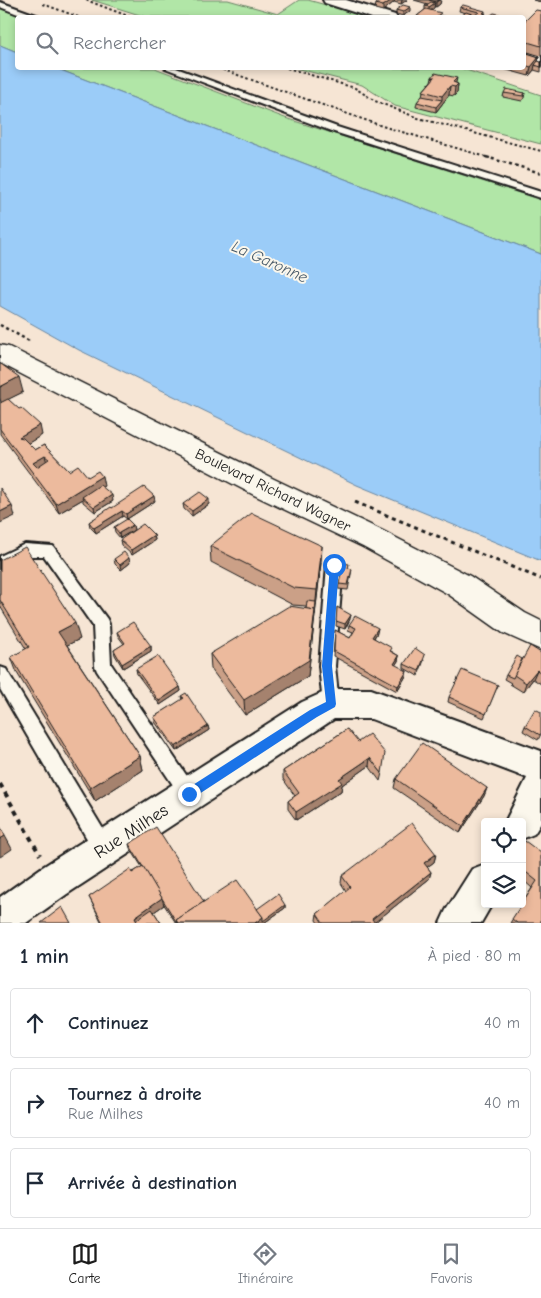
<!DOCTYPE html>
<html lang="fr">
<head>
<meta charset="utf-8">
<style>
  :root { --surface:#fff; --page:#f6f6f7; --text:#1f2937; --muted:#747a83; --line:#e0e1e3; --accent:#1c1c1c }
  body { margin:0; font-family:"Comic Neue",sans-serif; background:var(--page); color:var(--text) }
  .controls { position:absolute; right:15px; bottom:15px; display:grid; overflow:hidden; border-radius:5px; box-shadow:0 2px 8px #0003 }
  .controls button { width:45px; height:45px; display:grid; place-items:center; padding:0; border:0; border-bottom:1px solid var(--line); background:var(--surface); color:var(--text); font:25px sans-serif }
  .stop { position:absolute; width:15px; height:15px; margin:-11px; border:4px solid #1a73e8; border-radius:50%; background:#fff }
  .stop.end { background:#1a73e8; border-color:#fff; box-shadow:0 1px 5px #0008 }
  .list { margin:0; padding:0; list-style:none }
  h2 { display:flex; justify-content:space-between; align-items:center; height:65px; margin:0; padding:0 20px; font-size:21px }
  h2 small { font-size:16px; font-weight:400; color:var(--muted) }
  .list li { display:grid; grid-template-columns:32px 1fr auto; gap:15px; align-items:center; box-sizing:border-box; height:70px; margin:0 10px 10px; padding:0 10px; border:1px solid var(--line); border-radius:5px }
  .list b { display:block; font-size:19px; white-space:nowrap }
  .list p { margin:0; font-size:16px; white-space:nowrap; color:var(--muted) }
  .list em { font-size:16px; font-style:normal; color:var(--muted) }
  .icon { flex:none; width:28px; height:28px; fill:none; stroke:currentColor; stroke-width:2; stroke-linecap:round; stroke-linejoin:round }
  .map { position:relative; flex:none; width:541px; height:923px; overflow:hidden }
  .search { position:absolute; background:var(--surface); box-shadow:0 2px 8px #0003; left:15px; right:15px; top:15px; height:55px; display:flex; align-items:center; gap:12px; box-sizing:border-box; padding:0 18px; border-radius:5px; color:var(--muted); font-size:19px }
  .sheet { height:305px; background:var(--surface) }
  nav { display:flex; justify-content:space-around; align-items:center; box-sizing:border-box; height:70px; border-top:1px solid var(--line); background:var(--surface); font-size:14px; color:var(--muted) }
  nav a { display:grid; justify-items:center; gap:2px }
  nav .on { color:var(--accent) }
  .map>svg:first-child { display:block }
  .green { fill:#b1e6a7; stroke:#668162 }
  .water { fill:#9bccf8; stroke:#6886a0 }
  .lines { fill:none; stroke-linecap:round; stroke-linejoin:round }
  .service-casing { stroke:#1c1c1c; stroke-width:4 }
  .minor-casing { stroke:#1c1c1c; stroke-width:4 }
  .tertiary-casing { stroke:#1c1c1c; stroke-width:3 }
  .path-far3 { stroke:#1c1c1c; stroke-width:2; stroke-dasharray:2.5 2.5; stroke-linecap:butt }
  .path-far2 { stroke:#1c1c1c; stroke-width:2.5; stroke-dasharray:3 3; stroke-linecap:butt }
  .path-far1 { stroke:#1c1c1c; stroke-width:3; stroke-dasharray:4 4; stroke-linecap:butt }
  .path { stroke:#1c1c1c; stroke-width:4; stroke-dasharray:5 5; stroke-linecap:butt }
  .service { fill:#fbf7ec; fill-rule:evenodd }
  .minor { fill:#fbf7ec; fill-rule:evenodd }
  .tertiary { fill:#fbf7ec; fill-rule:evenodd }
  .wall { fill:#cba087; stroke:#1c1c1c }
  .shaded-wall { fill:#a5826e; stroke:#1c1c1c }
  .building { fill:#ecba9d; stroke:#1c1c1c; fill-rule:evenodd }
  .route { fill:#1a73e8 }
  .labels { text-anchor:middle; stroke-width:4; stroke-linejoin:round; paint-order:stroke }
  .street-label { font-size:15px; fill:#1c1c1c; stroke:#fbf7ec }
  .water-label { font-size:16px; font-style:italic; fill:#485a69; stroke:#fbf7ec }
  .near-street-label { font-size:18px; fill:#1c1c1c; stroke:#fbf7ec }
</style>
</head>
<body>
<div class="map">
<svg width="541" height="923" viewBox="0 0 541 923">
  <rect width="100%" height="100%" fill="#f6e5d4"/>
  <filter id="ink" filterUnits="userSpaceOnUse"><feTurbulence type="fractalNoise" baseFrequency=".02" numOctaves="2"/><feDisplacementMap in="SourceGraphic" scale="10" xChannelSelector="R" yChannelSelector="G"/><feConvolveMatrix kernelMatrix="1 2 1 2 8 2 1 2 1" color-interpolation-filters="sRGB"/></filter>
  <g filter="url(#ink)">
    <g class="green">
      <path d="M92,0H228L278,14L299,0H308L369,17H146Z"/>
      <path d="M0,8L25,17L18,18L17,52L0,45Z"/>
      <path d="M55,68H155L285,118L541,200V254Z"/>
      <path d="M295,68H460L541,95V144L395,106L362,85Z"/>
    </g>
    <path class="water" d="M0,45L17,52L18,68H55L541,254V561L357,485L79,350L0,306Z"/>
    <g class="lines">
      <g class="service-casing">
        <g id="service">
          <path d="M0,2L39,16L40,18H28L0,7Z"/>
          <path d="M165,68H176L337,127L541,192V198L331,131Z"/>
          <path d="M25,544L53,546L107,619L109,624L111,664L195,788L198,794L195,800L189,803L183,800L97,671L95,666L93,626L44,556H27L0,569V556Z"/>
          <path d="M335,559L340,561L343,565L335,666L339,704L337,709L331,712L325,709L323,704L319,666L327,565L330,561Z"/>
          <path d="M0,667L6,669L111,842L113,849L111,856L104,858L97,856L0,689Z"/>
        </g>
      </g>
      <g class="minor-casing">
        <g id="minor">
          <path d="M323,0H346L395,15L397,18H372L325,3Z"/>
          <path d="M524,51L541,56V66L524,61Z"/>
          <path d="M331,689H371L541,751V823L534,834L522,839V822H505L527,778L371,719H334L67,894L26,923H0V897L41,868L302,702Z"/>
          <path d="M485,864V904H492L481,923H440L446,910L472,869Z"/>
        </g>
      </g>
      <g class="tertiary-casing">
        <path id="tertiary" d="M0,345L9,347L274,479L383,531L470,576L525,613L541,621V650L503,633L448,594L363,547L254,495L0,363Z"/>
      </g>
      <g class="path-far3">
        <path d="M86,0L133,18"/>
        <path d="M43,4L81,18"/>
        <path d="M218,68L382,126L490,158"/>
        <path d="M287,68L355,88L375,101L418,118L541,151"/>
      </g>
      <g class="path-far2">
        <path d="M486,157L541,173"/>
        <path d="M0,325L31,342"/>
      </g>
      <path class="path-far1" d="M355,502L541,579"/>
      <path class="path" d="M0,784L40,855"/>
      <use href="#service" class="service"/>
      <use href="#minor" class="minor"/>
      <use href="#tertiary" class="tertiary"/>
    </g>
    <g class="wall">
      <path d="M382,0H407L401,4L394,2L383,11L375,9L376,4Z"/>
      <path d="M414,0H441L440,4L436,7L434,6V8L431,10L440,16L454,18H417V16L425,10V6L428,4Z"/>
      <path d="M533,0H541V2Z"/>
      <path d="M460,7L485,13V18L459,11Z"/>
      <path d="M396,10L410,11L403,16L396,14Z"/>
      <path d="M541,11V56L524,51V21Z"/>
      <path d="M524,52L539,57L538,61L541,67V72L534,70L529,76L500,68H524Z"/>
      <path d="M462,68H476L474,70Z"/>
      <path d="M432,77L458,84L457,93L454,96L449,95L436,112L416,107L417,102L422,96L423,91L431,81Z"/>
      <path d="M504,93H525L524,98L522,101L503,97Z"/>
      <path d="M0,364L23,392L8,399L42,435L28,443L35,450L44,445L69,471L88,477L104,486L102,487L113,501L95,512L83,502V499L59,513L0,434V403L1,402L0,401Z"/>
      <path d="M155,501L127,519L123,516L96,533L90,527L89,522L112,508Z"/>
      <path d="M183,504H209L192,516L184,509Z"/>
      <path d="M133,525L134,530L120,538L115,532L114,527Z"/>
      <path d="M154,535L155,540L132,555L121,545L120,540Z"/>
      <path d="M210,546L321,563L308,676L245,715L211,669L210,654L306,609V606L293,605L211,562Z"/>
      <path d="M114,559L130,563L121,570L115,564Z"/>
      <path d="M0,560L80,639L67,645L140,756L143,770L95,801L17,673L11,657L26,649L0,606Z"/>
      <path d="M348,568L352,569L348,590L338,589L339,584Z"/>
      <path d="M337,607L350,619L345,629L336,626Z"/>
      <path d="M349,625L377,633L374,638L391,651L399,656L398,661L395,665L406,676L397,691L333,656L335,630L350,638L353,632L348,630Z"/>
      <path d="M117,632L151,646V651L123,668L115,655L114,650L124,644L118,636Z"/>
      <path d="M541,653V684L533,679L523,692L510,684L511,683L504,679L506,675L522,659Z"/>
      <path d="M424,660L418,676L404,668V664Z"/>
      <path d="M136,669L180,687L181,691L160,705L137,674Z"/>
      <path d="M498,685L484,718L448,702L449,697Z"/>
      <path d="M181,696L208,726L209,730L176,751L155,722L154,717L182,700Z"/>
      <path d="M525,726L541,734L538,740L523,731Z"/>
      <path d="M347,729L382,773L380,781L369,766L342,785L341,791L296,820L288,809V801L295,796L283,779V771Z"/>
      <path d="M396,779L487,788L484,796L460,833L394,788Z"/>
      <path d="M129,844L204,902L257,909L285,905V908L264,923H176L163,903L164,905L154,912L161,923H102L89,897L142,867L130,848Z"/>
      <path d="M522,846L541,853V923H510L532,888L522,879Z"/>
      <path d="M436,854L434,862L427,867L431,872L429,879L375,922V923H318L316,920L317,914L346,891L341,883L342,876Z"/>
    </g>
    <g class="shaded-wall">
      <path d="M392,0H395L394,2L383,11V6Z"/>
      <path d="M402,0H407L401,4Z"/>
      <path d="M439,0H441L440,4L436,7V2Z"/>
      <path d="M435,3L434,8L429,12V7Z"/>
      <path d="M410,7V11L403,16V12Z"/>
      <path d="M485,11V18H480L483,13Z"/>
      <path d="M539,57L537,66L535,65L534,70L529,76L531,67Z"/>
      <path d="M457,78L455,87L458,84L457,93L454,96L455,87L453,82Z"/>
      <path d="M450,86L449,95L436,112V107L442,100V96Z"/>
      <path d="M19,377L23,392L1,403L0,398V387Z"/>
      <path d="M40,425L42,435L22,447L19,437Z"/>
      <path d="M45,456L48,466L38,471L33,463Z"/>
      <path d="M102,476L104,486L84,498L82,497L83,499L59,513L56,504Z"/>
      <path d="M112,495L113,501L95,512L94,507Z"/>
      <path d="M154,496L155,501L127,519L126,514Z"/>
      <path d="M209,499V504L192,516V511Z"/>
      <path d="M12,506L15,516L0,523V512Z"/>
      <path d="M122,511L123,516L96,533L94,528Z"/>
      <path d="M133,525L134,530L120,538L119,533Z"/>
      <path d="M154,535L155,540L132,555L131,550Z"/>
      <path d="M322,546L321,563L308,676L245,715L244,700L315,610L314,621L317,590Z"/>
      <path d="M129,558L130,563L121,570L120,565Z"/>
      <path d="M351,615L350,619L345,629V624Z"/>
      <path d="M75,623L80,639L63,647L58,632Z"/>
      <path d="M378,628L377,633L371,642L372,637Z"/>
      <path d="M151,646V651L123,668L122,664Z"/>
      <path d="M399,656L398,661L393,669L394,664Z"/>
      <path d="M537,670L533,679L523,692L526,683Z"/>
      <path d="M407,671L406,676L397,691L398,686Z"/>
      <path d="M180,687L181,691L160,705L159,701Z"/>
      <path d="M208,726L209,730L176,751L175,747Z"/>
      <path d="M140,756L143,770L95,801L90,788Z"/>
      <path d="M370,758L369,766L342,785L341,791L296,820V812L339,779Z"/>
      <path d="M487,788L484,796L460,833L463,826Z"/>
      <path d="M5,836L12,849L0,857V839Z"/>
      <path d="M436,854L434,862L422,871L424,863Z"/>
      <path d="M431,872L429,879L374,923L372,919Z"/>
      <path d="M162,898L164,905L138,923L135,917Z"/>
      <path d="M285,905V908L264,923H255L263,917Z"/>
    </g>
    <g class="building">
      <path d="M382,0H392L383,6L376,4Z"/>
      <path d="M429,0H439L436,2Z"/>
      <path d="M431,2L435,3L429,7L425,6Z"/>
      <path d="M403,5L410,7L403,12L396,10Z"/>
      <path d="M463,5L485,11L483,13L486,14L480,18H459L466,12L475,15L479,12L460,7Z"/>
      <path d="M426,9L441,13L437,16L454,17L453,18H423L417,16Z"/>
      <path d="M536,10L541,11V46L524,41V22Z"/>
      <path d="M494,13L502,15L499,17L491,15Z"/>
      <path d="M524,52L539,57L531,67L524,65Z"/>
      <path d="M538,61L541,62V67L535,65Z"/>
      <path d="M435,73L457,78L453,82L458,84L455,87L450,86L442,96L423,91L435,77H432Z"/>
      <path d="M506,89L525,93L523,96L504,93Z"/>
      <path d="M422,96L442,100L436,107L417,102Z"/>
      <path d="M0,364H1L19,377L0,387Z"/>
      <path d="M8,399L19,409L21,408L40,425L19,437L23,438L35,450L44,445L69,471L78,465L88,477L98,471L102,476L56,504L0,429V403ZM45,456L49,459L37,467L33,463Z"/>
      <path d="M100,485L112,495L94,507L82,497Z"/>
      <path d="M144,487L154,496L126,514L122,511L94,528L89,522L111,507L112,508Z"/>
      <path d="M0,488L12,506L0,512Z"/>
      <path d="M200,492L209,499L192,511L183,504Z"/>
      <path d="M252,513L322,546L317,590L294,588L210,546Z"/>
      <path d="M127,519L133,525L119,533L114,527Z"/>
      <path d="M143,524L154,535L131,550L120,540Z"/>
      <path d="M25,547L75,623L58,632L140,756L90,788L11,657L29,647L0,600V560Z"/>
      <path d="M124,552L129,558L120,565L114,559Z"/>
      <path d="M343,563L349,564L348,568L352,569L348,585L339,584Z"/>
      <path d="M307,601L316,602L314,621L315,610L306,609Z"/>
      <path d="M289,606L315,610L309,660L244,700L210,654Z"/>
      <path d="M337,607L351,615L345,624L336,621Z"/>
      <path d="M355,616L378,628L372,637L392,648L390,651L399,656L394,664L407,671L398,686L334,651L335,630L350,638L356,628L349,625Z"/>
      <path d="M133,622L151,646L122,664L114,650L125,643L117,632Z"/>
      <path d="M530,646L541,653V673L537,670L526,683L514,675Z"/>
      <path d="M415,648L425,655L419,671L404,664Z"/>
      <path d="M158,656L180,687L159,701L136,669Z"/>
      <path d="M517,656L522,659L513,678L506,675Z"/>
      <path d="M462,670L498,685L486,714L449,697Z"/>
      <path d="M186,693L208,726L175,747L154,717L184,698L181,696Z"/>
      <path d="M535,709L541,712V733L540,735L525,726Z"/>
      <path d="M347,729L358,742L369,734L385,753L382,773L370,758L339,779L342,783L296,812L288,801L299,793L283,771Z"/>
      <path d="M422,743L487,788L463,826L396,779Z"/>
      <path d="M412,823L436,854L424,863L431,872L372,919L375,923H323L317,914L350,887L342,876Z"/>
      <path d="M0,826L5,836L0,839Z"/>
      <path d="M156,827L204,902L176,920L177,923L129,844Z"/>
      <path d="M525,841L541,853V923H517L512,919L537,881L522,869V846Z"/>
      <path d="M143,866L162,898L135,917L138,923H103L89,897L130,869L132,873Z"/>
      <path d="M237,880L263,917L255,923H178L176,920Z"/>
      <path d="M278,894L285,905L263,921V917L257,909Z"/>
      <path d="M62,907L71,923H41Z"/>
      <path d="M152,909L161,923H138L136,920Z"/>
    </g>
  </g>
  <path class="route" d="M334,562L339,565L332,666L336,704L335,707L317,717L193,798L189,799L185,798L183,794L185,790L310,710L326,702L322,666L330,565Z"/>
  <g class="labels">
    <g class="street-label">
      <text transform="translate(273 490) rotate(26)" y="5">Boulevard Richard Wagner</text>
    </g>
    <g class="water-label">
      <text transform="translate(270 261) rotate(24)" y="6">La Garonne</text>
    </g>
    <g class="near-street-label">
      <text transform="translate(131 831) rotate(-33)" y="6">Rue Milhes</text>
    </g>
  </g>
</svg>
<div class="controls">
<button><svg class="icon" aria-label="locate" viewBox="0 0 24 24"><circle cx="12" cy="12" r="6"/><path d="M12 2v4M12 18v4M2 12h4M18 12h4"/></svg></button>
<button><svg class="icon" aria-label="layers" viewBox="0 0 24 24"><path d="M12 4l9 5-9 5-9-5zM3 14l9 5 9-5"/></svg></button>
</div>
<div class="stop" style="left:334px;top:565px"></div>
<div class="stop end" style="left:189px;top:794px"></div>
<div class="search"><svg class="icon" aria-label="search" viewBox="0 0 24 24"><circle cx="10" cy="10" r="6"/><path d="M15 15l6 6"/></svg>Rechercher</div>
</div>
<section class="sheet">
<h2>1 min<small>À pied · 80 m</small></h2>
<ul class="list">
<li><svg class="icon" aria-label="ahead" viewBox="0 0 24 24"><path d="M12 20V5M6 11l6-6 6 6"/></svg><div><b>Continuez</b></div><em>40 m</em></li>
<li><svg class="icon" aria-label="right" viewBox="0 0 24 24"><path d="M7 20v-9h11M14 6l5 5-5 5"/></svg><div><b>Tournez à droite</b><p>Rue Milhes</p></div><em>40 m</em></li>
<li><svg class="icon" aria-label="arrive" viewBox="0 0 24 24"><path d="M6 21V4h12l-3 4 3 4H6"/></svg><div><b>Arrivée à destination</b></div></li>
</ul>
</section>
<nav>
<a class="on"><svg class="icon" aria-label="map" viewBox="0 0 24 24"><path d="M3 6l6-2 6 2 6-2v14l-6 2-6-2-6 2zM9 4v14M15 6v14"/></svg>Carte</a>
<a><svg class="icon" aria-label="directions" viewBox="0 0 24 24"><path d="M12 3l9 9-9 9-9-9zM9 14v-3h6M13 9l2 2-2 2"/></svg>Itinéraire</a>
<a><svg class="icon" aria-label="saved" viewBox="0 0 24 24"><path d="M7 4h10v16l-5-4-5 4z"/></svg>Favoris</a>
</nav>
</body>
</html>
